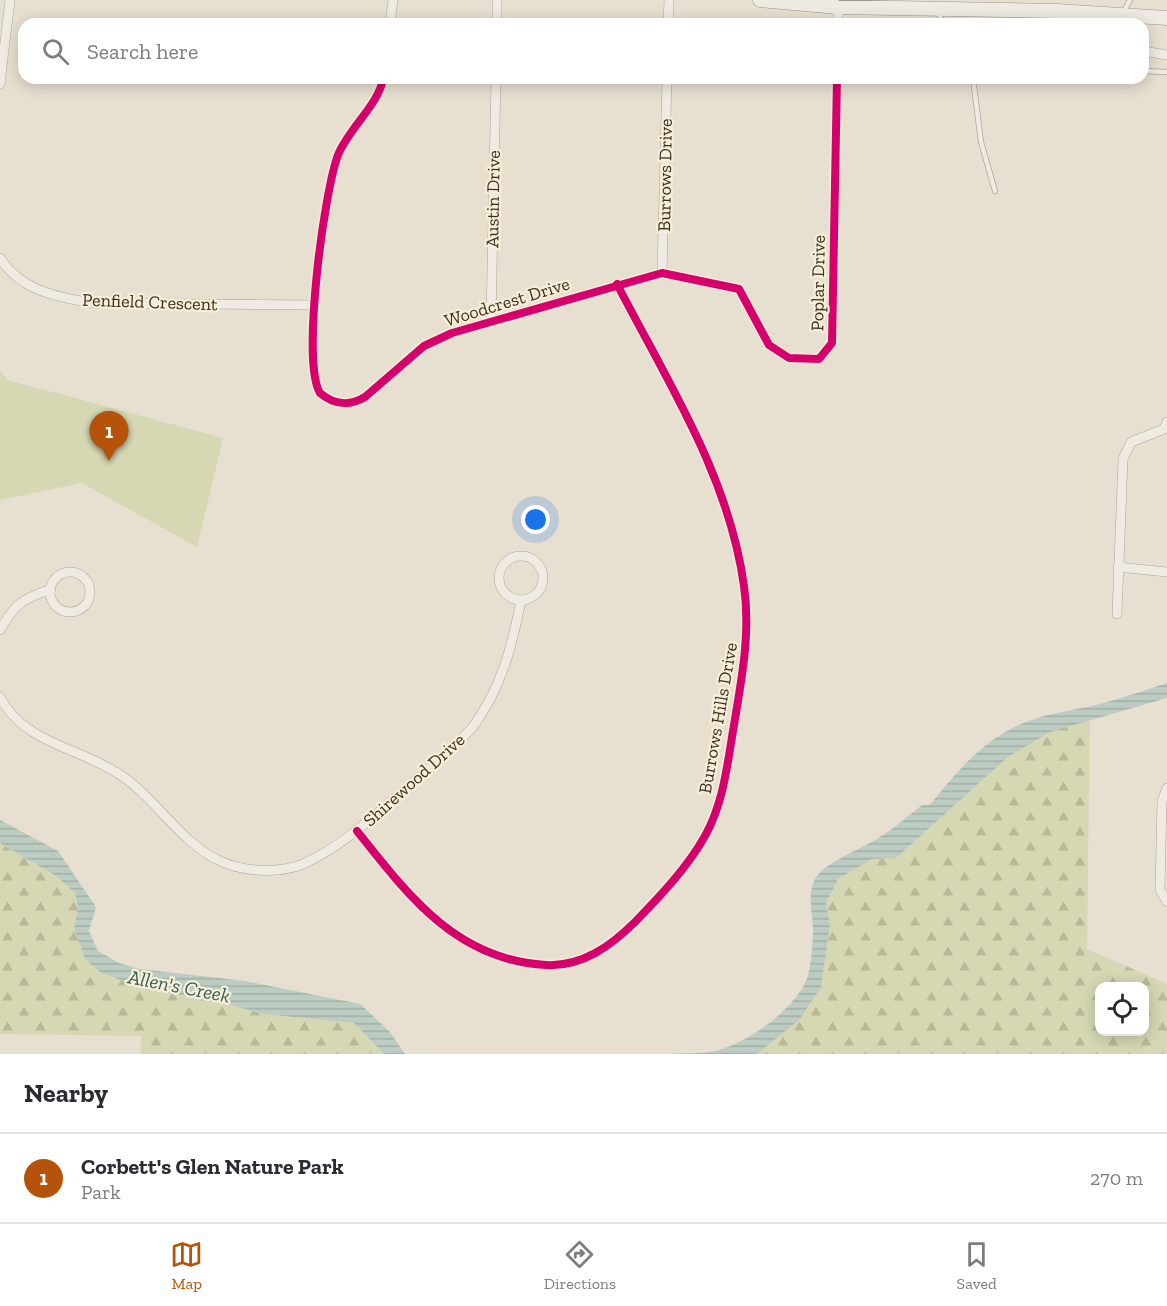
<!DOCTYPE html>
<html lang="en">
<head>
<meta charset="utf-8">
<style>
  :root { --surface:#fff; --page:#f2f2f3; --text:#2b2b33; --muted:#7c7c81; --line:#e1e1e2; --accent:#b45309 }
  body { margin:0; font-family:"Zilla Slab",serif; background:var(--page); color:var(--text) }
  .controls { position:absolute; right:18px; bottom:18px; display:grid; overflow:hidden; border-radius:12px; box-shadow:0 3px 15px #0003 }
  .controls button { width:54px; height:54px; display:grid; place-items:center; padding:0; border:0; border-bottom:2px solid var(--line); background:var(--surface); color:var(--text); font:30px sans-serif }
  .you { position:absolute; left:536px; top:520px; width:21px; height:21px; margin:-15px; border:4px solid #fff; border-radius:50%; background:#1a73e8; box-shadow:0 0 0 9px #1a73e833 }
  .badge { display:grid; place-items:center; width:39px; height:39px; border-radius:50%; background:var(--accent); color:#fff; font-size:20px; font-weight:700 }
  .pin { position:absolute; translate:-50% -50px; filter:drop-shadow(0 2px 3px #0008) }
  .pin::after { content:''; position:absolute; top:32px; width:21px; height:18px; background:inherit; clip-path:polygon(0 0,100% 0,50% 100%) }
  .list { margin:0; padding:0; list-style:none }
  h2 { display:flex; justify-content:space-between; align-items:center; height:78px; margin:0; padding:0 24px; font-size:26px }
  h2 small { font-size:20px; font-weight:400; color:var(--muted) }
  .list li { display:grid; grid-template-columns:39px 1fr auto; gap:18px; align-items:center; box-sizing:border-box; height:90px; padding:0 24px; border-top:2px solid var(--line) }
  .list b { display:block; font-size:22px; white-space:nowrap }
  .list p { margin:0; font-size:20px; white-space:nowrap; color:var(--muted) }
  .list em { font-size:20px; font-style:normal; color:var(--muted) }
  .icon { flex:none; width:33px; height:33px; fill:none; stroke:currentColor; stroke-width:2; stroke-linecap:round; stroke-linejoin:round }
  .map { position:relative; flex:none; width:1167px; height:1054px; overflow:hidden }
  .search { position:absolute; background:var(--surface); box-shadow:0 3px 15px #0003; left:18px; right:18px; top:18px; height:66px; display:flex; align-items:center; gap:15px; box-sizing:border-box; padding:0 21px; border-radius:18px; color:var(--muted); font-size:22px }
  .sheet { height:168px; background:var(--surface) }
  nav { display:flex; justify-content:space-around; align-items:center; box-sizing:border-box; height:84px; border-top:2px solid var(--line); background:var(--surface); font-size:16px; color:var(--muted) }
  nav a { display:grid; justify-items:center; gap:3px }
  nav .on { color:var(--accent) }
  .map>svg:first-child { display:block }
  .forest { fill:url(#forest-firs); fill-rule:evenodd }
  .green { fill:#d6d7b3 }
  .water { fill:url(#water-rules) }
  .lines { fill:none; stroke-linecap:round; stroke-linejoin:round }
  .lane-casing { stroke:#ada599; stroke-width:6 }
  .street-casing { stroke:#ada599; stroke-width:10 }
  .secondary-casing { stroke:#9c958a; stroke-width:15 }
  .lane { stroke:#efebe3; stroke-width:4.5 }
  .street { stroke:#efebe3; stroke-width:9 }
  .secondary { stroke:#efebe3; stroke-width:14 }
  .cycleway-casing { stroke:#f7eed8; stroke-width:11 }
  .cycleway { stroke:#d6006c; stroke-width:8 }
  .labels { text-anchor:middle; stroke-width:4.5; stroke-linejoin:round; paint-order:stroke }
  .street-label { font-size:18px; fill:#3d2e20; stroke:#f7eed8 }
  .water-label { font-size:20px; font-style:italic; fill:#2f5d5a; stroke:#f7eed8 }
</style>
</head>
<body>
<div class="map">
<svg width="1167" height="1054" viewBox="0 0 1167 1054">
  <defs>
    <pattern id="forest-firs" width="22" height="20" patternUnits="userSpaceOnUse" patternTransform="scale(1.5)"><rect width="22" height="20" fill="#d6d7b3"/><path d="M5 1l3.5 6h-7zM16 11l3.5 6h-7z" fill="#b9b99a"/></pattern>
    <pattern id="water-rules" width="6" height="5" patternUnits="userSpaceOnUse" patternTransform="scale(1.5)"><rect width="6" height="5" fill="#bcccc2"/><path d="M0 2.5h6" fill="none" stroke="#a2b0a6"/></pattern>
  </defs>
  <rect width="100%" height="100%" fill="#e7e0d1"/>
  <g class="forest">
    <path d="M1090,718L1087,949L1167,984V1054H757L800,1019L830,924L826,903L838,879L872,859L896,858L1008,757L1050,732ZM1100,986H1144V1032H1100Z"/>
    <path d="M0,843L56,876L75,893L78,908L74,928L85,959L263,1014L354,1023L384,1054H141V1036L0,1034Z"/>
  </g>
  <path class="green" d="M0,371L8,380L223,438L197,547L82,483L0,500Z"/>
  <g class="water">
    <path d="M1167,683V698L1050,732L1008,757L896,858L872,859L838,879L826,903L830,924L821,987L800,1019L757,1054H669C682,1053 696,1054 710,1052C743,1047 792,1012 806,981C811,969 812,949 813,936C814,916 806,897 815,879C823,863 866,847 883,835C897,826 909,815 922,805H930C953,776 976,748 1009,730C1035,715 1064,712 1092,706C1117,700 1142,691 1167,683Z"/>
    <path d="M0,820L58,851L96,907L89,931L98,951L119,963L140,969L245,981L360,1004L390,1032L405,1054H384L354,1023L263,1014L222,1002L141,988L100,972L85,959L74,928L78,908L75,893L56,876L0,843Z"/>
  </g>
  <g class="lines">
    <g class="lane-casing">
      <g id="lane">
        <path d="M937,10L944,24"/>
        <path d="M1123,13L1130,0"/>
        <path d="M1143,71L1167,72"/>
        <path d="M973,78L981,142L995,191"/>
      </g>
    </g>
    <g class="street-casing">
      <g id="street">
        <path d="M390,24L393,0"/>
        <path d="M497,24V0"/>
        <path d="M668,24L669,0"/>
        <path d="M838,24V7"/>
        <path d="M1056,24L1057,11"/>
        <path d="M1143,51L1167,55"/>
        <path d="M383,78C380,103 349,128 338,155C324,192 301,362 320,393C334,405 350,406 365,397L424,346L452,333L662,273L739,289L769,345L789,358L819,359L832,343L837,78"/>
        <path d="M0,84L10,0"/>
        <path d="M0,258C21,291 55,296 91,303L314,305"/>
        <path d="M662,273L667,78"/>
        <path d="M491,319L496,78"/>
        <circle cx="521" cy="578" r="22"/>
        <path d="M1118,567L1167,572"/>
        <circle cx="70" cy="592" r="20"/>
        <path d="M1117,614L1123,459L1131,442L1164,429L1167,422"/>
        <path d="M0,630C15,603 23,599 51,589"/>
        <path d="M0,697C25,744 78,747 119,774C156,798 179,841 218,860C242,872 278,874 303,864C340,848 371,818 402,792C426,771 451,751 472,728C501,689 512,647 521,600"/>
        <path d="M1167,788L1162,801L1160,890L1167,902"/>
        <path d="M357,831C408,895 456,960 546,965C582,967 611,946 636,921C661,895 687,868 705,836C723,804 727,767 733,731C741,682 751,635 744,586C729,476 667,381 617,284"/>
      </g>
    </g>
    <g class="secondary-casing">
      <path id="secondary" d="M760,0L838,7L1057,11L1167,18"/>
    </g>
    <use href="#lane" class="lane"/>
    <use href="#street" class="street"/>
    <use href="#secondary" class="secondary"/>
    <g class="cycleway-casing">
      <g id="cycleway">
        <path d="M383,78C380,103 349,128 338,155C324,192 301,362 320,393C334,405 350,406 365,397L424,346L452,333L662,273L739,289L769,345L789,358L819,359L832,343L837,78"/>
        <path d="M357,831C408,895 456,960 546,965C582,967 611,946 636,921C661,895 687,868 705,836C723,804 727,767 733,731C741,682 751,635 744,586C729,476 667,381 617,284"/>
      </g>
    </g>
    <use href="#cycleway" class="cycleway"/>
  </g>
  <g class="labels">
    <g class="street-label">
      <text transform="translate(665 175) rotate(-89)" y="6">Burrows Drive</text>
      <text transform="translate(493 199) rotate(-89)" y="6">Austin Drive</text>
      <text transform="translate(818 283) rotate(-89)" y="6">Poplar Drive</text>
      <text transform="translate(150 302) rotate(2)" y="6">Penfield Crescent</text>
      <text transform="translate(507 302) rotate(-17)" y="6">Woodcrest Drive</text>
      <text transform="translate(718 718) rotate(-80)" y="6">Burrows Hills Drive</text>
      <text transform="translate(414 780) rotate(-42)" y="6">Shirewood Drive</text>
    </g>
    <g class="water-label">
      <text transform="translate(179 986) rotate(11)" y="7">Allen's Creek</text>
    </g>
  </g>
</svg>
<div class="controls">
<button><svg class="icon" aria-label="locate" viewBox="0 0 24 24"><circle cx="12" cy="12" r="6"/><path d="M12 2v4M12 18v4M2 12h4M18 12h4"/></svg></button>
</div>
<div class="you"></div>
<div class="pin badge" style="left:109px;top:461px">1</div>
<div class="search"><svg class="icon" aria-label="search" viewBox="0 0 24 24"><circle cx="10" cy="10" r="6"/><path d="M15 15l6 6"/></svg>Search here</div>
</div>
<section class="sheet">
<h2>Nearby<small></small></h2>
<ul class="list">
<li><span class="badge">1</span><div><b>Corbett's Glen Nature Park</b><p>Park</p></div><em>270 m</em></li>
</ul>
</section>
<nav>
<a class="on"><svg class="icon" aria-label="map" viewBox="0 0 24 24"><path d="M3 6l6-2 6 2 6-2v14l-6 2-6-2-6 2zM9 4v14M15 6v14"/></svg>Map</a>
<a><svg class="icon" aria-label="directions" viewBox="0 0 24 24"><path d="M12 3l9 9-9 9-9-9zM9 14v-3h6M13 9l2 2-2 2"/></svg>Directions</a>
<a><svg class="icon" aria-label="saved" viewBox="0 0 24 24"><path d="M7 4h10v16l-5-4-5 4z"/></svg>Saved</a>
</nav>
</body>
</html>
